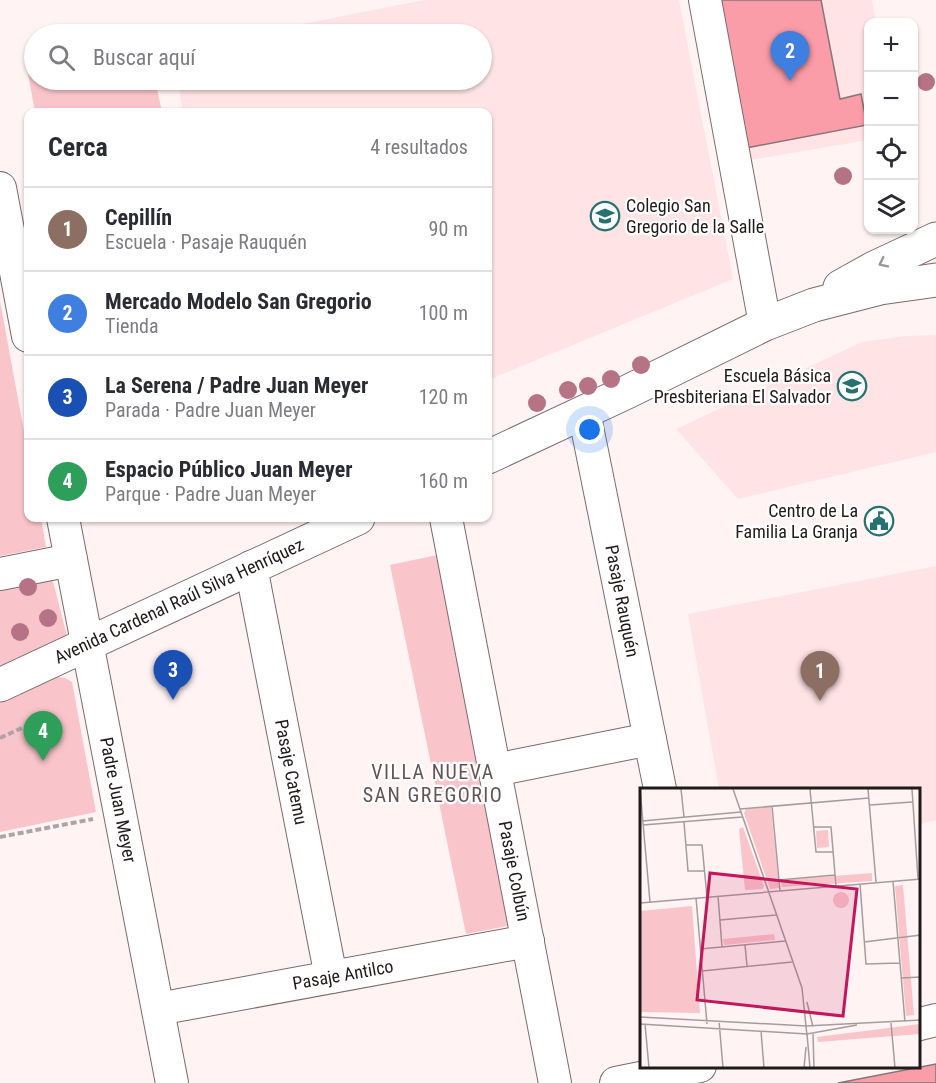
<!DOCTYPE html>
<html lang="es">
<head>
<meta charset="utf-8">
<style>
  :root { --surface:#fff; --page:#f2f2f3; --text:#2b2b33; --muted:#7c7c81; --line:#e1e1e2; --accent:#277271 }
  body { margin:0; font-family:"Roboto Condensed",sans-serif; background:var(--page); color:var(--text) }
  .controls { position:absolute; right:18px; top:18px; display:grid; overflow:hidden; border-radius:12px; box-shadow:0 2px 4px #0004 }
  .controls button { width:54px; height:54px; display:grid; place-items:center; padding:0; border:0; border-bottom:2px solid var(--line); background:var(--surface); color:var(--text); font:30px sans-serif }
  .you { position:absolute; left:590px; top:430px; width:21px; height:21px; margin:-15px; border:4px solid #fff; border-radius:50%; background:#1a73e8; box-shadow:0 0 0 9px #1a73e833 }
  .badge { display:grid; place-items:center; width:39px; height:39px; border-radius:50%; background:var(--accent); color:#fff; font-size:20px; font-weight:700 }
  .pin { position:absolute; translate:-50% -50px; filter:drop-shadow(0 2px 3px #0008) }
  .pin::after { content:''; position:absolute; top:32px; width:21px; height:18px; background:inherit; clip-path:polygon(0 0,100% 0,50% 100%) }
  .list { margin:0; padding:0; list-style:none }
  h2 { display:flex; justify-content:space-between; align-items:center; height:78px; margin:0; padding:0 24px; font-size:26px }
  h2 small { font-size:20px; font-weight:400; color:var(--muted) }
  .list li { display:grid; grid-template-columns:39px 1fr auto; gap:18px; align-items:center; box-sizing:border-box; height:84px; padding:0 24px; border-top:2px solid var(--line) }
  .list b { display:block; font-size:22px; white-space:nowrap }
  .list p { margin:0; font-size:20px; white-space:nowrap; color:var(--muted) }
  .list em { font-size:20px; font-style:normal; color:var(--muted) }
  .icon { flex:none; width:33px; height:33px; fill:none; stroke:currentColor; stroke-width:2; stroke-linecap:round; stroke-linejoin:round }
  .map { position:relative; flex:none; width:936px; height:1083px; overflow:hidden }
  .search { position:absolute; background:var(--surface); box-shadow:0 2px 4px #0004; left:24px; top:24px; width:468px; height:66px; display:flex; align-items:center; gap:15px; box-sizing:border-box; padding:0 21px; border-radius:33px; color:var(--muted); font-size:22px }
  .panel { position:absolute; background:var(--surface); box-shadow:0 2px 4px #0004; left:24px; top:108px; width:468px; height:414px; border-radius:12px }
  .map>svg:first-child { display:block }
  .built { fill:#ffe3e5 }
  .green { fill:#f9c5ca }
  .building { fill:#fb9da8; stroke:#877677; stroke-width:1.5 }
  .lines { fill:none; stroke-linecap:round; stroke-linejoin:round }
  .minor-casing { stroke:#7b6a6c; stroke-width:34 }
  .major-casing { stroke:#7b6a6c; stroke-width:35 }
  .path { stroke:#aea4a5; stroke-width:4; stroke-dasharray:6 3; stroke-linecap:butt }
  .minor { stroke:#fff; stroke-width:32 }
  .major { stroke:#fff; stroke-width:33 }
  .tree { fill:#b67386 }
  .oneway { stroke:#9b9898 }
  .labels { text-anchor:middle; stroke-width:4.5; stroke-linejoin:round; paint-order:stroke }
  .poi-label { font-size:18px; fill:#211a1a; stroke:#fff; text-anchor:end }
  .street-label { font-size:18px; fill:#211a1a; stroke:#fff }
  .neighbourhood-label { font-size:20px; letter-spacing:1.5px; fill:#635355; stroke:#fff }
  .inset-road { fill:none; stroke:#a69c9d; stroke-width:1.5 }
  .view { fill:#c2185b; fill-opacity:0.15; stroke:#c2185b; stroke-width:3 }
  .inset-edge { fill:none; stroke:#211a1a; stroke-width:3 }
</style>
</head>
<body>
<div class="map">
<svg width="936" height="1083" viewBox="0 0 936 1083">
  <rect width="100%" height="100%" fill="#fff3f4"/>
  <g class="built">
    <path d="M424,0H679L733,279L488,380V112H183L178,80H482V34H252Z"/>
    <path d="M697,0H872L876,22H868V140L727,164Z"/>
    <path d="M936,335V452L738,499L676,429L862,342L906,336Z"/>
    <path d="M936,566V820L920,824V789H719L688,614Z"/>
  </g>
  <g class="green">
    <path d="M34,73V80H155L162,112H35L28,74Z"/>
    <path d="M0,301L28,453V518H41L46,547L0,556Z"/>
    <path d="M437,555L513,925L466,934L390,565Z"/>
    <path d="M50,570L67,636L0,666V580Z"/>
    <path d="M50,676L65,678L72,682L96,812L0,832V700Z"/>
  </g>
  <g class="building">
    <path d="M717,0H821L840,99L861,94L867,125L746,148Z"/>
    <path d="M936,1064V1083H838Z"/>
  </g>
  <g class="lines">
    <g class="minor-casing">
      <g id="minor">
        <path d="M705,0L765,324"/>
        <path d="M0,188L28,336"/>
        <path d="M584,412L660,789"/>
        <path d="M63,518L172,1083"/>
        <path d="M446,518L555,1083"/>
        <path d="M251,567L331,977"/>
        <path d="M0,574L71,560"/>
        <path d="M495,770L650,739"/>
        <path d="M158,1009L528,941"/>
        <path d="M920,1024L936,1020"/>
        <path d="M616,1083L700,1066"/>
      </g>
    </g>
    <g class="major-casing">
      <g id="major">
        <path d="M840,287L874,268L936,239"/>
        <path d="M488,457L627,392L765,324L814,305L880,288L936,280"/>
        <path d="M0,685L358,518"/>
      </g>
    </g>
    <g class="path">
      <path d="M0,738L52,714"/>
      <path d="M0,837L93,819"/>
    </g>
    <use href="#minor" class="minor"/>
    <use href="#major" class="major"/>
  </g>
  <g class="tree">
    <circle cx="926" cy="82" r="9"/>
    <circle cx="843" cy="176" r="9"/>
    <circle cx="641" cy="365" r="9"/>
    <circle cx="611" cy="379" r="9"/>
    <circle cx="588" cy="386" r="9"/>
    <circle cx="568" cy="390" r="9"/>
    <circle cx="537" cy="403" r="9"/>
    <circle cx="28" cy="587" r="9"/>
    <circle cx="48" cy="618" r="9"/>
    <circle cx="20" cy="632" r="9"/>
  </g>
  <defs><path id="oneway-chevron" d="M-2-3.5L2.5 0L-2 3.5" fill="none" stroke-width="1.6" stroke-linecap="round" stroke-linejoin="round" transform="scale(1.5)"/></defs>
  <use class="oneway" href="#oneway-chevron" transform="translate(883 263) rotate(154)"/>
  <defs>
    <g id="school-ring" transform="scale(1.5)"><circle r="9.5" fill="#fff" stroke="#277271" stroke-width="1.5"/><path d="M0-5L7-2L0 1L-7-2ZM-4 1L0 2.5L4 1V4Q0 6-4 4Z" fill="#277271"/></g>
    <g id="civic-ring" transform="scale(1.5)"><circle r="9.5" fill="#fff" stroke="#277271" stroke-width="1.5"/><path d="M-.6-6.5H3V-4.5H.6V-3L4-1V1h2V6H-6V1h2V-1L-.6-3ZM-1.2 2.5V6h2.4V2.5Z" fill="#277271"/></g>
  </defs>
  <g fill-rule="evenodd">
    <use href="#school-ring" x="605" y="216"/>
    <use href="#school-ring" x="852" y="386"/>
    <use href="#civic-ring" x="879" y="521"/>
  </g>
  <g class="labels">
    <g class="poi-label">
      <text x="626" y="212" text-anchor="start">Colegio San<tspan x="626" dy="21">Gregorio de la Salle</tspan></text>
      <text x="831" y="382">Escuela Básica<tspan x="831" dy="21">Presbiteriana El Salvador</tspan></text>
      <text x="858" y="517">Centro de La<tspan x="858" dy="21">Familia La Granja</tspan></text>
    </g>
    <g class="street-label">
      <text transform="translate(179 601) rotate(-25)" y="6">Avenida Cardenal Raúl Silva Henríquez</text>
      <text transform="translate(622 601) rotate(79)" y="6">Pasaje Rauquén</text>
      <text transform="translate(291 772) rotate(79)" y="6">Pasaje Catemu</text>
      <text transform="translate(118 800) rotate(79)" y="6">Padre Juan Meyer</text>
      <text transform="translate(514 871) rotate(79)" y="6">Pasaje Colbún</text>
      <text transform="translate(343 975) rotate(-10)" y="6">Pasaje Antilco</text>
    </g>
    <g class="neighbourhood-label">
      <text x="433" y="779">VILLA NUEVA<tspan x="433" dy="23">SAN GREGORIO</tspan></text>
    </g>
  </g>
  <g transform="translate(640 788)">
    <rect width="280" height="280" fill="#fff3f4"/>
    <path d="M131,19L139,100L130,101L104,25L106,21ZM103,39L124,98L123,101L105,102L99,41ZM188,42L189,59L177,60L176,43ZM232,85V93L142,99L141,92ZM263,97L274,227L266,228L255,98ZM193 112a8 8 0 1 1 16 0a8 8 0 1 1-16 0ZM52,118L60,225L0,224V123ZM134,146L135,152L84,157L83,151ZM280,236V246L178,254L177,249Z" fill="#f9c5ca"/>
    <path class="inset-road" d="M0,1L10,114M41,1L44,29M93,1L162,200L167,248M170,1L176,64H193M228,1L236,94M272,1L278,91M230,17L272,14M132,18L140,103M100,21L229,10M2,33L101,24M44,34L48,83H65M3,37L102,29M173,39H191L196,98M46,57H62L67,109M139,92L195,87M253,93L265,234M220,96L226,176L260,175M78,108L82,159M56,110L67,236M0,115L281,91M80,132L136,127M224,154L281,147M105,157L107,178M60,161L145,153M62,183L152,174M261,190L281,189M167,214L173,239M0,229L166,238L281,232M79,233L83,280M251,235L255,280M0,236L167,246L217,237M5,236L9,280M121,243L124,280M173,245L174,280M167,246L170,280M164,280L166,259"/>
    <path class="view" d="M70,85L217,101L203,228L57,212Z"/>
    <rect width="280" height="280" class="inset-edge"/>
  </g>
</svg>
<div class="controls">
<button>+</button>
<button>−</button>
<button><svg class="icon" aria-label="locate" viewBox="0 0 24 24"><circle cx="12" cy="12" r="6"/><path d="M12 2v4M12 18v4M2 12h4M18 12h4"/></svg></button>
<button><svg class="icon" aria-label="layers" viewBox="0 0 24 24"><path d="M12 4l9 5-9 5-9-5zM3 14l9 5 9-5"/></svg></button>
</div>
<div class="you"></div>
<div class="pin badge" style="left:820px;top:701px;background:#8d6e63">1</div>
<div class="pin badge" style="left:790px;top:81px;background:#3f7fe0">2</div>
<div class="pin badge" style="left:173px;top:700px;background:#1a4fb4">3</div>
<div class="pin badge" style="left:43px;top:761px;background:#2e9e5b">4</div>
<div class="search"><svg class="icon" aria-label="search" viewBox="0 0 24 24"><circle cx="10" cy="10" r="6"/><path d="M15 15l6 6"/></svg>Buscar aquí</div>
<section class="panel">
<h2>Cerca<small>4 resultados</small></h2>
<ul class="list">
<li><span class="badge" style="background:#8d6e63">1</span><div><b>Cepillín</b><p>Escuela · Pasaje Rauquén</p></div><em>90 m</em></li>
<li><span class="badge" style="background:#3f7fe0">2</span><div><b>Mercado Modelo San Gregorio</b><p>Tienda</p></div><em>100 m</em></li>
<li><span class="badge" style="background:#1a4fb4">3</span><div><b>La Serena / Padre Juan Meyer</b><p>Parada · Padre Juan Meyer</p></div><em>120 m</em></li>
<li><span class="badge" style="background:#2e9e5b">4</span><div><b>Espacio Público Juan Meyer</b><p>Parque · Padre Juan Meyer</p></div><em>160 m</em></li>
</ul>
</section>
</div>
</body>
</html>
